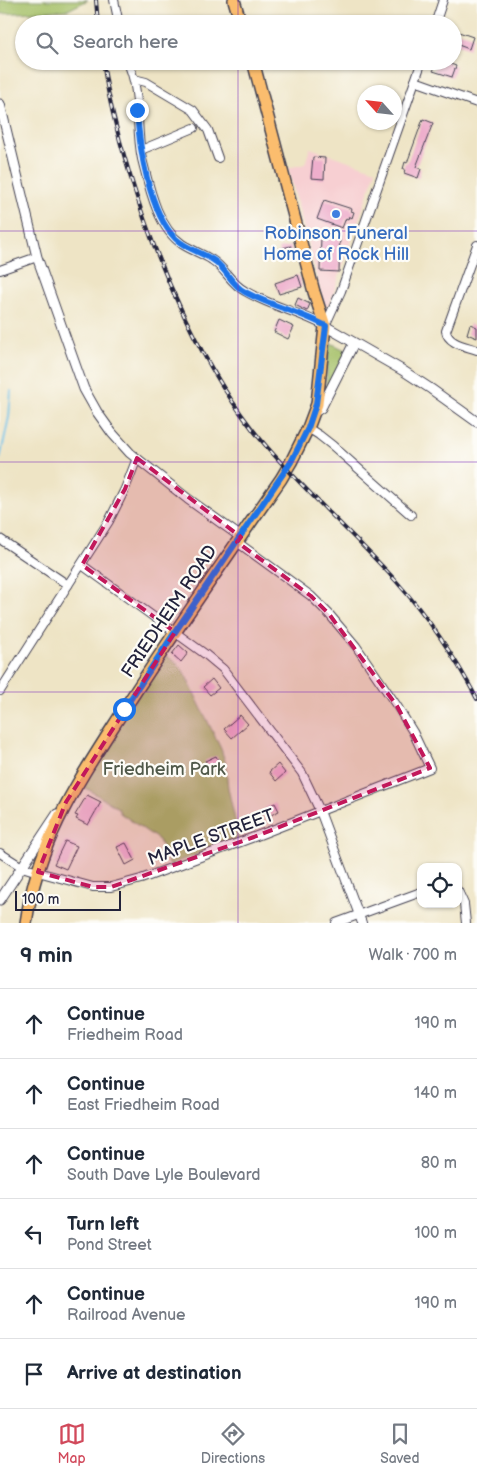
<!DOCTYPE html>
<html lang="en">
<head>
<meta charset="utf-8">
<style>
  :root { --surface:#fff; --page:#f6f6f7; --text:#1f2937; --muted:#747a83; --line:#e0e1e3; --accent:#d1495b }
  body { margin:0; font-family:"Balsamiq Sans",sans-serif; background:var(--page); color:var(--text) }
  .controls { position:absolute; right:15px; bottom:15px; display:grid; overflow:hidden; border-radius:10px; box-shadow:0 1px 4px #0004 }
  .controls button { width:45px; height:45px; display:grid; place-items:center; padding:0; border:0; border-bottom:1px solid var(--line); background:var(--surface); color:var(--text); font:25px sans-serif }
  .compass { position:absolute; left:357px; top:85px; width:45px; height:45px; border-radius:50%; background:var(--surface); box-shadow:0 1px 4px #0004; rotate:297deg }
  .scale { position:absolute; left:15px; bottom:12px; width:106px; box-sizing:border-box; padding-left:5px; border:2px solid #22223b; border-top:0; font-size:14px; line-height:18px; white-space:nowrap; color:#22223b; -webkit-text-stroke:4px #fdfcf7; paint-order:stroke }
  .stop { position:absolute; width:15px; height:15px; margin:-11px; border:4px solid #1a73e8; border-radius:50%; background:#fff }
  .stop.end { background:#1a73e8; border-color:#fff; box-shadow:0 1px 5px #0008 }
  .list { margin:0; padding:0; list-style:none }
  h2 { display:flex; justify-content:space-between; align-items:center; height:65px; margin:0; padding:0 20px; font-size:21px }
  h2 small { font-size:16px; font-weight:400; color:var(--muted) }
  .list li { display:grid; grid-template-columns:32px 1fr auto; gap:15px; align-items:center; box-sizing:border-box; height:70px; padding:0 20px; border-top:1px solid var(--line) }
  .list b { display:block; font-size:19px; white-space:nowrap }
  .list p { margin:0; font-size:16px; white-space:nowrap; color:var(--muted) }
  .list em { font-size:16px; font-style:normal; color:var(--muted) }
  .icon { flex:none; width:28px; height:28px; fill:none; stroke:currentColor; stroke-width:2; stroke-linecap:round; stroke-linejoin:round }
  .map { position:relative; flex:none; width:477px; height:923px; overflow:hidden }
  .search { position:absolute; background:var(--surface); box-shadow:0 1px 4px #0004; left:15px; right:15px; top:15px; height:55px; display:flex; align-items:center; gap:12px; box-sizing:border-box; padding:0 18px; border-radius:28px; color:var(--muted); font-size:19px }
  .sheet { height:485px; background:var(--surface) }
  nav { display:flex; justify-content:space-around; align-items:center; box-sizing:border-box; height:70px; border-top:1px solid var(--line); background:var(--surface); font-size:14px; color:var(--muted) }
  nav a { display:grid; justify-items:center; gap:2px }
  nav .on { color:var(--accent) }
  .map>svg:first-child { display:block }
  .built { fill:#f7cfd2 }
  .green { fill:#a4bf66; stroke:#637050 }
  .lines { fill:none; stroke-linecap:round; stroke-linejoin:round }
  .stream { stroke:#69bfe6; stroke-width:2 }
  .building { fill:#eeaecc }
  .minor-casing { stroke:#413f50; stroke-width:10 }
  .tertiary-casing { stroke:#413f50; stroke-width:11 }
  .primary-casing { stroke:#413f50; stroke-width:14 }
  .minor { stroke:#fff; stroke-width:8 }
  .tertiary { stroke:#fff; stroke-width:9 }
  .primary { stroke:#fbbd6e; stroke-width:11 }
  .rail-casing { stroke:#22223b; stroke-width:4 }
  .rail { stroke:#fdfcf7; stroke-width:2; stroke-dasharray:5.5; stroke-linecap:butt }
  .route { stroke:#1a73e8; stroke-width:6 }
  .marked { fill:#c2185b; fill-opacity:0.2; stroke:#c2185b; stroke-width:4; stroke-dasharray:10 6; stroke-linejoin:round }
  .grid { fill:none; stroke:#7b2cbf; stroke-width:1; stroke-opacity:0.55 }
  .shop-dot { fill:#3f7fe0; stroke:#fdfcf7; stroke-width:2 }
  .labels { text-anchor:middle; stroke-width:4.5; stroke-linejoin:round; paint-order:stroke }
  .shop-label { font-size:18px; fill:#366cbe; stroke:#fdfcf7 }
  .street-label { font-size:18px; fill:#22223b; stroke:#fdfcf7 }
  .park-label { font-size:18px; fill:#50594a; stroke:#fdfcf7 }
</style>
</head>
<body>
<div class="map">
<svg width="477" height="923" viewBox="0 0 477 923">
  <rect width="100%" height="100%" fill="#fdfcf7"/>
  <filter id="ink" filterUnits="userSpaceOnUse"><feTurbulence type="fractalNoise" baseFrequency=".02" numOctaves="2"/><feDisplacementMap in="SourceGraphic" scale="10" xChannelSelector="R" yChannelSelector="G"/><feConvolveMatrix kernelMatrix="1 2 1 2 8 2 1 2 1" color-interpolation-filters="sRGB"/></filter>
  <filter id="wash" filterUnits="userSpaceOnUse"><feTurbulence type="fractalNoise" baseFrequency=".0096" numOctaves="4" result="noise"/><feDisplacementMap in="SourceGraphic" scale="20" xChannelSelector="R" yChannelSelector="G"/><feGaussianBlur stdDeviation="1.12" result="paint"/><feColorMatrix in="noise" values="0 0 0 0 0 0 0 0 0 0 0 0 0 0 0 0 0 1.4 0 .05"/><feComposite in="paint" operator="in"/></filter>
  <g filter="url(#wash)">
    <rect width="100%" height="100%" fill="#eee4c5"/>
    <path class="built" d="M310,148L376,170L330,303L327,306L324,305L288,168L305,164Z"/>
    <g class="green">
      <path d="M0,0H88L68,10L0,14Z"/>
      <path d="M331,343L347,351L327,388L326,387L328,357Z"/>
      <path d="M164,655L177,663L185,674L221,749L225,761L228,788L239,838L169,865L159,840L120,813L118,808L81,785Z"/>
    </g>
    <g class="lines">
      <path class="stream" d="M0,459L9,417L11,391"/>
    </g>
    <g id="blocks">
      <g class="building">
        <path d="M453,30L473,37L469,49L453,43Z"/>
        <path d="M438,61H448V63L456,66L452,77L433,71Z"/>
        <path d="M423,119L433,123L416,167L421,169L418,178L404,173L405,169H403L405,162L407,163Z"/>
        <path d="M313,157L325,158L324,179L311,178Z"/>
        <path d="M324,200L352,209L351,211L354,212L352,218L349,216L348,219L346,218L342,228L317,219Z"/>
        <path d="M321,235L340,236L339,272L320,271Z"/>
        <path d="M291,246L292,253L280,256L278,249Z"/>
        <path d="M298,275L302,287L279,294L275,283Z"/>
        <path d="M298,298L310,304L307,311L295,305Z"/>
        <path d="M279,320L294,327L288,339L274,332Z"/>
        <path d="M470,324L477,327V338L467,334Z"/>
        <path d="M179,645L188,653L181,662L172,654Z"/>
        <path d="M212,679L219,688L210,695L203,687Z"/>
        <path d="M240,715L248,724L232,738L224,729Z"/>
        <path d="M216,756L220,764L208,769L205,761Z"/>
        <path d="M278,764L285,773L276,781L269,772Z"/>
        <path d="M87,795L101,802L88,825L76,819L78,816L75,815Z"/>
        <path d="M275,803L279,811L269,816L265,808Z"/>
        <path d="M65,841L77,846L66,869L54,864Z"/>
        <path d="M126,843L135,860L126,865L117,847Z"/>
      </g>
    </g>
  </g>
  <g filter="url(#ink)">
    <use href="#blocks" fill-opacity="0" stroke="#413f50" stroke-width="1"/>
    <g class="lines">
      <g class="minor-casing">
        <g id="minor">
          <path d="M114,0L119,24"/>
          <path d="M435,24L443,0"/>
          <path d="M127,61C142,91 135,126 142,159C149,186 157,227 182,244C191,250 203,254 212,260C225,268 231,284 245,291C270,306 300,312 325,326L341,291L422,61"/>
          <path d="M134,79L146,82L193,110L208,130L218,158"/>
          <path d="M415,81L477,103"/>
          <path d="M141,150L194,128"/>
          <path d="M477,245L446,331C448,344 466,346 477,350"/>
          <path d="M0,270L37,257"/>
          <path d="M308,428L319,435L333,446L411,515"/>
          <path d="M0,539L68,585"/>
          <path d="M82,565L205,654L223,669L302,773L320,811L362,923"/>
          <path d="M0,691L109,521L125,489L137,458"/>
          <path d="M0,853L22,867L38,872L93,887H111L141,879L254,837L430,768L413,732L397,706L356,646L329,614L311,596L237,542"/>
          <path d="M458,891L464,904L466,923"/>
          <path d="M336,923L421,892"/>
        </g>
      </g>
      <g class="tertiary-casing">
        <g id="tertiary">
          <path d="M0,104L37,257L75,364L84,389L97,412L112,433L130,453L188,499L241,537"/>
          <path d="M325,326L402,370L431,389L477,422"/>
          <path d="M315,412L321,408L354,343"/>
          <path d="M0,900L57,814"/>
        </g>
      </g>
      <g class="primary-casing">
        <g id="primary">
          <path d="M234,0L241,24"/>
          <path d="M26,923C38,838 80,779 125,708C175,630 228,555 281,479L291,462L308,428L317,404L325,326L314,292L253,61"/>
        </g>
      </g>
      <use href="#minor" class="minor"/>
      <use href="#tertiary" class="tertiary"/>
      <use href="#primary" class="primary"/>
      <g class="rail-casing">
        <g id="rail">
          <path d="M96,0L98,24"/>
          <path d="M103,61C108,99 118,136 129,172C157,265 203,373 267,447C308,494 354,535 396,581C428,617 455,657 477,699"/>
        </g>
      </g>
      <use href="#rail" class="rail"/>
    </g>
  </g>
  <g class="lines" filter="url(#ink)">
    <path class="route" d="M124,709L175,632L291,462L308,428L316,404L326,326C300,312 271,306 245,292C232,285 227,271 216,262C204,253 188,250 176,239C149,213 139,147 137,110"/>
  </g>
  <path class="marked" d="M137,458L241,537L237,542L311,596L329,614L397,706L430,768L254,837L111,887H93L38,872L66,802L175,632L82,565L125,489Z"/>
  <path class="grid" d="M238,0V24M238,61V923M0,231H477M0,462H477M0,692H477"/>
  <circle class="shop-dot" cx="336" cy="214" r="5"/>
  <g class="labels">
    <g class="shop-label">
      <text x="336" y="239">Robinson Funeral<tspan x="336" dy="21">Home of Rock Hill</tspan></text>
    </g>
    <g class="street-label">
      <text transform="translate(169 611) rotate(-56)" y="6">FRIEDHEIM ROAD</text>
      <text transform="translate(211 837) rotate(-20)" y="6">MAPLE STREET</text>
    </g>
    <g class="park-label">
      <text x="164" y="775">Friedheim Park</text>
    </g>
  </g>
</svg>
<div class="controls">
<button><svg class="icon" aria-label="locate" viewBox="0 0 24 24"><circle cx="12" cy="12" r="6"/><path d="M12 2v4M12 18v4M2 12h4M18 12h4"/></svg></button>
</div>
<svg class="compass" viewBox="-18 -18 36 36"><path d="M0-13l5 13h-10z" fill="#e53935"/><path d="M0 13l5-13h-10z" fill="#747a83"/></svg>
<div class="scale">100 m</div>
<div class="stop" style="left:124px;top:709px"></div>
<div class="stop end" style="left:137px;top:110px"></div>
<div class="search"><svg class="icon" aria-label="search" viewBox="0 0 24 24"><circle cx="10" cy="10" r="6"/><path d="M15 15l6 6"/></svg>Search here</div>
</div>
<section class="sheet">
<h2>9 min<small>Walk · 700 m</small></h2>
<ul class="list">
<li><svg class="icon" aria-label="ahead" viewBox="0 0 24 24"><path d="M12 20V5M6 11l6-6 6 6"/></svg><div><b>Continue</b><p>Friedheim Road</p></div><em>190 m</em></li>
<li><svg class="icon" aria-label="ahead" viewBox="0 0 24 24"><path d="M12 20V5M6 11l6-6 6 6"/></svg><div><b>Continue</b><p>East Friedheim Road</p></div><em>140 m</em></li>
<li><svg class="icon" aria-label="ahead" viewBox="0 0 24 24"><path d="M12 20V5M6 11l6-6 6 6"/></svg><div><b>Continue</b><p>South Dave Lyle Boulevard</p></div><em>80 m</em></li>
<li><svg class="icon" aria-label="left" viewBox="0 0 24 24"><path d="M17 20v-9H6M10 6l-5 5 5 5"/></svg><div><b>Turn left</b><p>Pond Street</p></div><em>100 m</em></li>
<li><svg class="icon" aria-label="ahead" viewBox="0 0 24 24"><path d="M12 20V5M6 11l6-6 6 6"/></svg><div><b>Continue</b><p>Railroad Avenue</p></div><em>190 m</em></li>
<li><svg class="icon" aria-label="arrive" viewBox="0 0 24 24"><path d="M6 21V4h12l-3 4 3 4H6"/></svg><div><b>Arrive at destination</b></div></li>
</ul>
</section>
<nav>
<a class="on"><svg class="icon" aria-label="map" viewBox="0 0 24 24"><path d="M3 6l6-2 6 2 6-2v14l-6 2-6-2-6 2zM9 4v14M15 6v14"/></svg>Map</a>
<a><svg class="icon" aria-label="directions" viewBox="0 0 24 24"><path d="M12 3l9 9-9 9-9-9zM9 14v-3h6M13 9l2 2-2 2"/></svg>Directions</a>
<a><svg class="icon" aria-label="saved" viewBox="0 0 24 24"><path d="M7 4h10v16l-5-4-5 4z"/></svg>Saved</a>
</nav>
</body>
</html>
